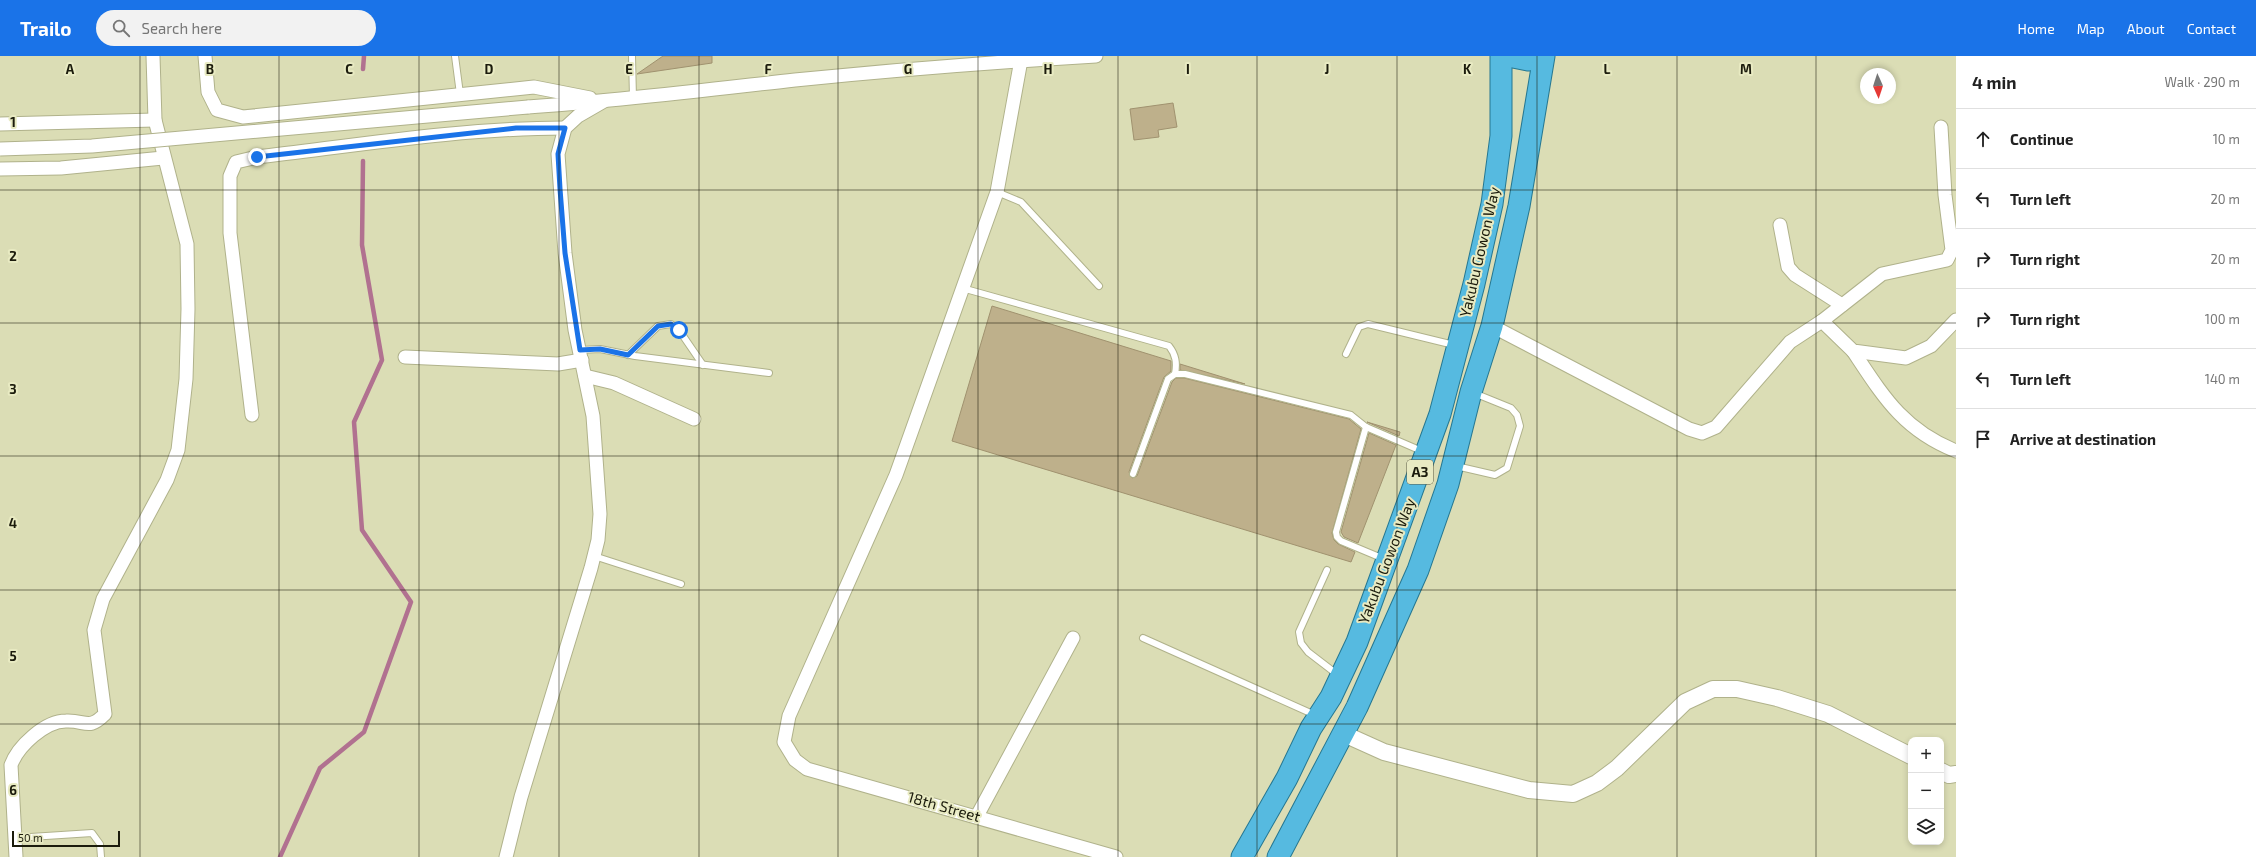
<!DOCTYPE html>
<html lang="en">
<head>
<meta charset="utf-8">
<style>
  :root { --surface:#fff; --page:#f2f2f2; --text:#222; --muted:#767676; --line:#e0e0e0; --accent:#1a73e8 }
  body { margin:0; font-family:"Exo 2",sans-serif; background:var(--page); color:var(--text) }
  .controls { position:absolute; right:12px; bottom:12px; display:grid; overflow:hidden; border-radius:8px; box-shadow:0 2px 6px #0003 }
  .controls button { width:36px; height:36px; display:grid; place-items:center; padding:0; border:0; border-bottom:1px solid var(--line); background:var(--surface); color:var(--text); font:20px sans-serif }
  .compass { position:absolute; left:1860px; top:12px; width:36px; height:36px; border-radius:50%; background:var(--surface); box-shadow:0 2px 6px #0003; rotate:177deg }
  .scale { position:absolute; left:12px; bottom:10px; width:108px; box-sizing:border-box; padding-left:4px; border:2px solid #1b1b0c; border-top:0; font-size:11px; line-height:14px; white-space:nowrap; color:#1b1b0c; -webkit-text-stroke:3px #e8eac2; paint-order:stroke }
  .stop { position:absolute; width:12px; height:12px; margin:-9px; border:3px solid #1a73e8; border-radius:50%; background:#fff }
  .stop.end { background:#1a73e8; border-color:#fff; box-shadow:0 1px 4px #0008 }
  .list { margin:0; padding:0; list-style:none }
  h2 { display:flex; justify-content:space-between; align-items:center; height:52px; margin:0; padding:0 16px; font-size:17px }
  h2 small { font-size:13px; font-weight:400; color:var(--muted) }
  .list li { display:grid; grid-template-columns:26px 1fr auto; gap:12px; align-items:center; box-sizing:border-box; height:60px; padding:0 16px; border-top:1px solid var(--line) }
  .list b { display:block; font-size:15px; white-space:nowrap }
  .list em { font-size:13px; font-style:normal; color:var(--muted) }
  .icon { flex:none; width:22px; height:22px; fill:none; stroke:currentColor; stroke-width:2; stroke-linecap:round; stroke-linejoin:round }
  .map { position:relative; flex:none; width:1956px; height:801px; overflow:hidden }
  header { display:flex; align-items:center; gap:24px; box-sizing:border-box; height:56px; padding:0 20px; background:var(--accent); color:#fff }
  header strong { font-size:19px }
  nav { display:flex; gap:22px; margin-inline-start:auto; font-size:14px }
  .search { width:280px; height:36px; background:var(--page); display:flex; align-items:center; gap:10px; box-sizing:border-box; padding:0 14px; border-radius:22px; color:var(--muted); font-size:15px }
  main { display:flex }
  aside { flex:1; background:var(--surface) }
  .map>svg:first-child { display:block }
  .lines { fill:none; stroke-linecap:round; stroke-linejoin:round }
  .stream { stroke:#b17190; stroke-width:4.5 }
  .building { fill:#beb08b; stroke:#a0926f }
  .service-casing { stroke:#b0b28b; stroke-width:8 }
  .minor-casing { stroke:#b0b28b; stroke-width:15 }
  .tertiary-casing { stroke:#b0b28b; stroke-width:18 }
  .trunk-casing { stroke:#257791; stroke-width:23 }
  .service { stroke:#fff; stroke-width:6 }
  .minor { stroke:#fff; stroke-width:13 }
  .tertiary { stroke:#fff; stroke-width:16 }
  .trunk { stroke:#56bae0; stroke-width:21 }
  .minor-bridge-casing { stroke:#b0b28b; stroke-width:15; stroke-linecap:butt }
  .minor-bridge { stroke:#fff; stroke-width:13 }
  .route { stroke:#1a73e8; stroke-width:5 }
  .grid { fill:none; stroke:#1b1b0c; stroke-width:1; stroke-opacity:0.55 }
  .labels { text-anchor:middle; stroke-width:4; stroke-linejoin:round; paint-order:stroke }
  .shield { fill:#e8eac2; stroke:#585943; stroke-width:1 }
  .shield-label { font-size:14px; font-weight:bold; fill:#1b1b0c }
  .street-label { font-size:15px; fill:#1b1b0c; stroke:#e8eac2 }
  .grid-label { font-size:13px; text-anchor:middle; font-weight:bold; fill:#1b1b0c; stroke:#e8eac2; stroke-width:4; stroke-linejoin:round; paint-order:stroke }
</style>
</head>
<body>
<header>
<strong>Trailo</strong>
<div class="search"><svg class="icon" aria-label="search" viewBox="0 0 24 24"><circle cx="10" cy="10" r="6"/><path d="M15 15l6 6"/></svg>Search here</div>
<nav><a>Home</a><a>Map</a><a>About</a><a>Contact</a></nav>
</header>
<main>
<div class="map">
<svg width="1956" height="801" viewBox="0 0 1956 801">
  <rect width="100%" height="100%" fill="#dbddb5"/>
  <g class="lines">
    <g class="stream">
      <path d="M363,13L364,0"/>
      <path d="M280,801L320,712L364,676L411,546L362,474L354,366L382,304L362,189L363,105"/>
    </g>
  </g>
  <g class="building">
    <path d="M663,0H712V7L637,18Z"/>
    <path d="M1173,47L1177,71L1158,74L1159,81L1134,84L1130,53Z"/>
    <path d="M992,250L1171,305V315L1164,321L1129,416L1132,422L1137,420L1172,326L1176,322H1184L1349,363L1361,373L1332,477L1334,484L1338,488L1355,496L1351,506L952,385Z"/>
    <path d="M1180,308L1245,328L1180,314Z"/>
    <path d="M1367,366L1400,376L1399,380Z"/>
    <path d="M1369,377L1396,389L1358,487L1344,481L1341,476Z"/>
  </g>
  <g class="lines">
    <g class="service-casing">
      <g id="service">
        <path d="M455,0L460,38"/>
        <path d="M632,0L633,42"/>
        <path d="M997,136L1021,146L1099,230"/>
        <path d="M962,232L1169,290C1176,299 1177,307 1175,318"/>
        <path d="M580,294L600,293L635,300L769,317"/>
        <path d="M1346,298L1359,271L1368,268L1454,289"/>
        <path d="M628,299L658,270L671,268L679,274L703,309"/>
        <path d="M1366,371L1336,476L1337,481L1341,485L1384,503"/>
        <path d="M1456,410L1495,419L1507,412L1520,370L1517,359L1511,352L1474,337"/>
        <path d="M1133,418L1168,323L1175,318H1185L1351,359L1366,371L1424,396"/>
        <path d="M594,500L681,528"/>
        <path d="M1327,514L1299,576L1301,587L1308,596L1338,619"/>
        <path d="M1143,582L1315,659"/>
        <path d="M15,782L92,777L100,788L101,801"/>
      </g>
    </g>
    <g class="minor-casing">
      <g id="minor">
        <path d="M205,0L208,36L217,54L243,61L534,31L590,42"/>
        <path d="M1021,4L997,136L896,419L789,660L784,686L795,704L807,713L1116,801"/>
        <path d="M528,51C617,45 706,34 795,24C895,14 996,6 1096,0"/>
        <path d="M0,68L155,64"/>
        <path d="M0,113L61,112L163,102"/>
        <path d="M1780,169L1788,211L1795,219L1842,249"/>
        <path d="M1822,265L1853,295L1906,302L1931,290L1956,264"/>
        <path d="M1492,270L1689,373L1702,377L1716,371L1790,286L1822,265L1882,218L1947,204L1952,194L1945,139L1941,71"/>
        <path d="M1853,295C1883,340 1903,374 1956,395"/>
        <path d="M405,301L558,308L582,304"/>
        <path d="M585,320L614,327L694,363"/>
        <path d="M252,359L230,177V120L236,106L257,101C359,89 462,72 565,72"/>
        <path d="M977,760L1073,582"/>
        <path d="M16,801L11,709C18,690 45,665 66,665C86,664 88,675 105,658L94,574L103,543L167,424L178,394L186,323L188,253L187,188L155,64L153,0"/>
        <path d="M506,801L521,741L591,512L598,484L600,458L593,360L575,274L565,197L558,98L565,72L578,60L604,45"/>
      </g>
    </g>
    <g class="tertiary-casing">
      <g id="tertiary">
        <path d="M1344,678L1384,696L1529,734L1573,738L1597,727L1617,712L1685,646L1713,633H1737L1777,642L1828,658L1911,700"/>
        <path d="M1941,715L1949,719L1956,718"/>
      </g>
    </g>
    <g class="trunk-casing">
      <g id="trunk">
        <path d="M1508,0L1528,4L1540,0"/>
        <path d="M1242,801L1287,722L1311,672L1331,641L1357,586L1440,358L1474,228L1492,148L1501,80V0"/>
        <path d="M1278,801L1357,651L1418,514L1448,428L1471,336L1492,270L1519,150L1544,0"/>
      </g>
    </g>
    <use href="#service" class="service"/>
    <use href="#minor" class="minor"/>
    <use href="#tertiary" class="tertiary"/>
    <use href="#trunk" class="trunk"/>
    <g class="minor-bridge-casing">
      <path id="minor-bridge" d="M0,93L92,90L528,51"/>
    </g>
    <use href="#minor-bridge" class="minor-bridge"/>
  </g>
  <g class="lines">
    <path class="route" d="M257,101L516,72H565L558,98L560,133L565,197L580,294L600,293L628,299L658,270L671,268L679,274"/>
  </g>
  <path class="grid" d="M140,0V801M279,0V801M419,0V801M559,0V801M699,0V801M838,0V801M978,0V801M1118,0V801M1257,0V801M1397,0V801M1537,0V801M1677,0V801M1816,0V801M0,134H1956M0,267H1956M0,400H1956M0,534H1956M0,668H1956"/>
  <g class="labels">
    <rect class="shield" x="1407" y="404" width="26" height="24" rx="3"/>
    <g class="shield-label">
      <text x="1420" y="421">A3</text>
    </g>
    <g class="street-label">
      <text transform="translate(1480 196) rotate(-77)" y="5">Yakubu Gowon Way</text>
      <text transform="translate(1387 505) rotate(-69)" y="5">Yakubu Gowon Way</text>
      <text transform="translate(944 751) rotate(16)" y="5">18th Street</text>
    </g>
  </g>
  <g class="grid-label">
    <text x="70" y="18">A</text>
    <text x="210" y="18">B</text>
    <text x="349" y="18">C</text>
    <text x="489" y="18">D</text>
    <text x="629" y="18">E</text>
    <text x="768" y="18">F</text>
    <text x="908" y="18">G</text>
    <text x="1048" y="18">H</text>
    <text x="1188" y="18">I</text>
    <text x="1327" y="18">J</text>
    <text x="1467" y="18">K</text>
    <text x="1607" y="18">L</text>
    <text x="1746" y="18">M</text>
    <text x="13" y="71">1</text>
    <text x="13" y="205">2</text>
    <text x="13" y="338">3</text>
    <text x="13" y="472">4</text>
    <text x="13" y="605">5</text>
    <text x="13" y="739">6</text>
  </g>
</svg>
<div class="controls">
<button>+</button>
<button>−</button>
<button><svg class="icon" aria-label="layers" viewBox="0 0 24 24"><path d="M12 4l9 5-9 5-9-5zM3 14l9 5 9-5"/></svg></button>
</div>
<svg class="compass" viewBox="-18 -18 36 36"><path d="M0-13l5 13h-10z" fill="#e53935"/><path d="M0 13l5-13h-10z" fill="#767676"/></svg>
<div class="scale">50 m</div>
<div class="stop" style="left:679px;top:274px"></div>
<div class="stop end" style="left:257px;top:101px"></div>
</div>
<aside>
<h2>4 min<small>Walk · 290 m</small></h2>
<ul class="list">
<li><svg class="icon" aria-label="ahead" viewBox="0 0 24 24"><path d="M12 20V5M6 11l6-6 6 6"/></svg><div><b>Continue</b></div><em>10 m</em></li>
<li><svg class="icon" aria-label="left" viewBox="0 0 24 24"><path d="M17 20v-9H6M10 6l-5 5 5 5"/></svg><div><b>Turn left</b></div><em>20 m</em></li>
<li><svg class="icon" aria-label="right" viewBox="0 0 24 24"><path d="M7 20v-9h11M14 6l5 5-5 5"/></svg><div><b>Turn right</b></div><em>20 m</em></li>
<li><svg class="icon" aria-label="right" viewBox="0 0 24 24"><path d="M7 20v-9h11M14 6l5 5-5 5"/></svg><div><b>Turn right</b></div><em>100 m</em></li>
<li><svg class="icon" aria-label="left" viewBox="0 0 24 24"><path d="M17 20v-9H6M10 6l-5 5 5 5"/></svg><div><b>Turn left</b></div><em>140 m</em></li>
<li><svg class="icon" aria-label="arrive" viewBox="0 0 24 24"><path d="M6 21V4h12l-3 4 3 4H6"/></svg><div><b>Arrive at destination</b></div></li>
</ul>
</aside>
</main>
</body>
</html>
